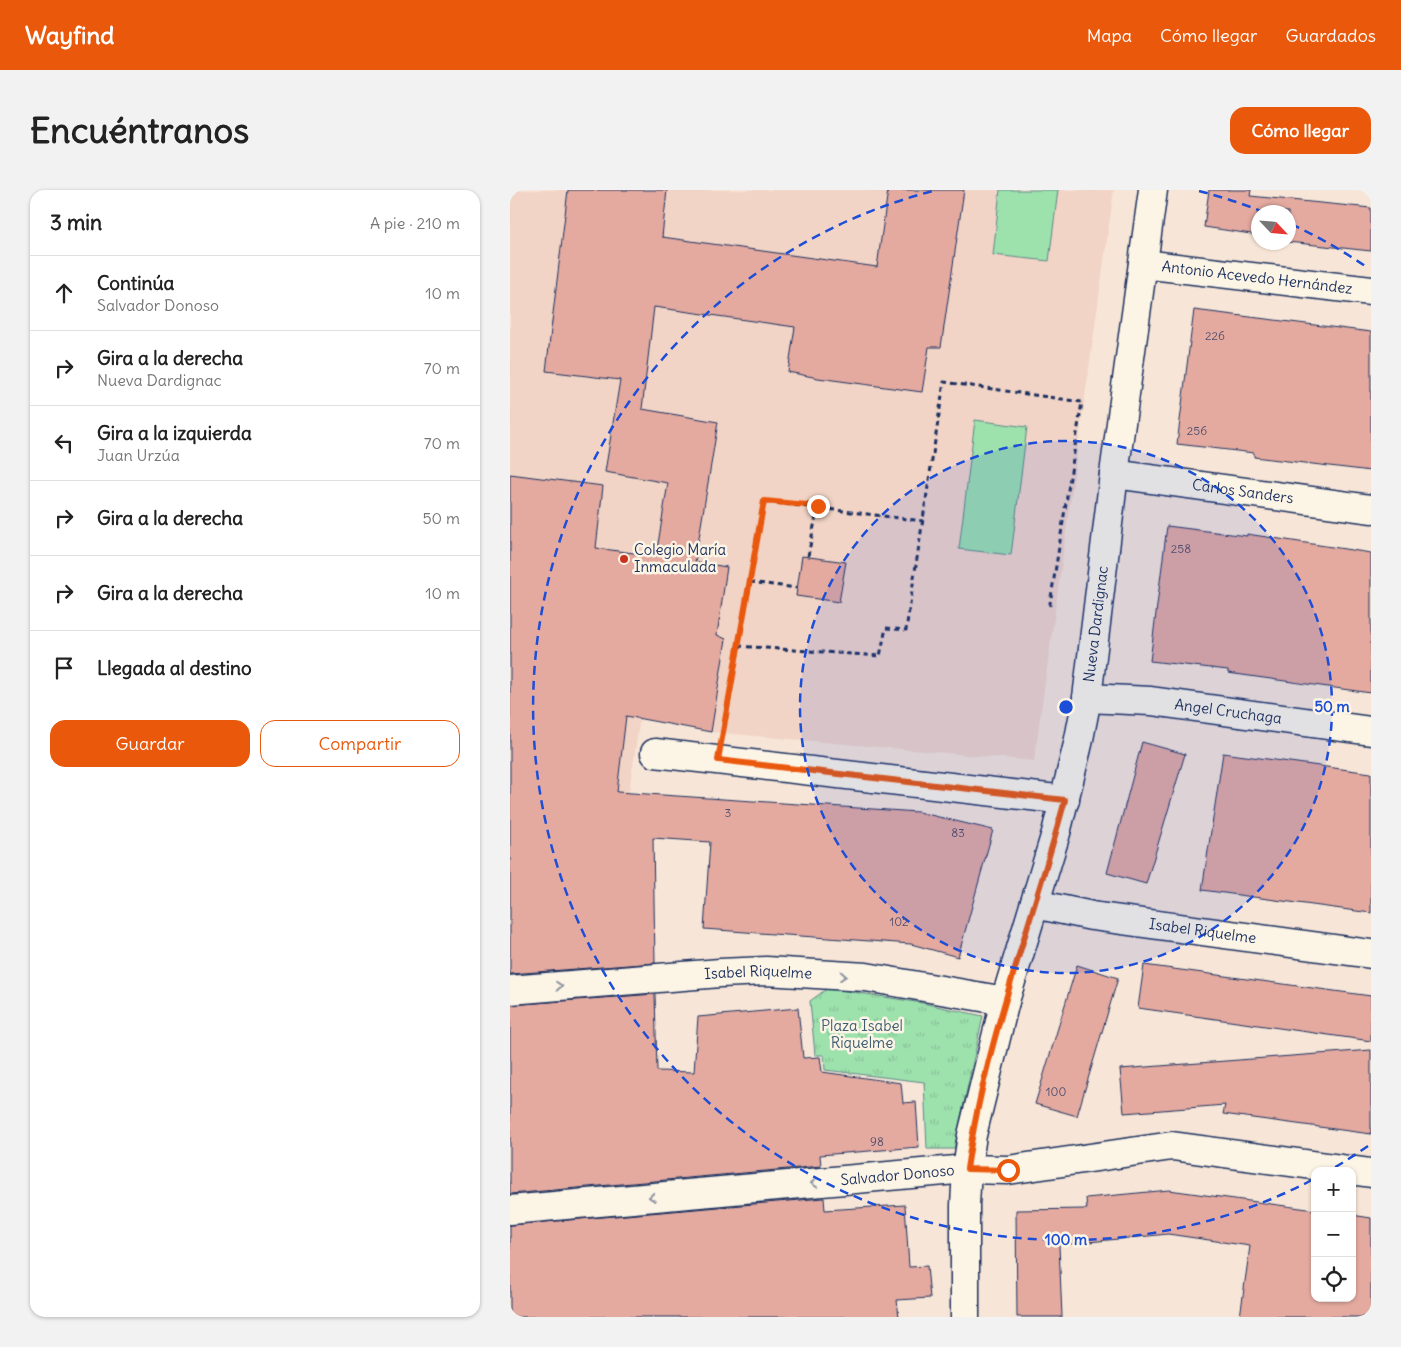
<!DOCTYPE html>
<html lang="es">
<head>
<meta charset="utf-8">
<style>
  :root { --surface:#fff; --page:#f2f2f2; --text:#222; --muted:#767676; --line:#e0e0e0; --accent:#ea580c }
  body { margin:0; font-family:Delius,sans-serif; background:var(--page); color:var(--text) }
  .controls { position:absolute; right:15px; bottom:15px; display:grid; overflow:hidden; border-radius:10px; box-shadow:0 1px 4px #0004 }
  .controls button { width:45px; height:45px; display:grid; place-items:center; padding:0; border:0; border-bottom:1px solid var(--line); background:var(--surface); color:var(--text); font:25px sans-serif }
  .compass { position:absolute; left:741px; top:15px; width:45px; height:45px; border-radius:50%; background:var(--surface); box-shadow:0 1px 4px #0004; rotate:116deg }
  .stop { position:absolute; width:15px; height:15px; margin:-11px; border:4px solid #ea580c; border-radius:50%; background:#fff }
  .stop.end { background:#ea580c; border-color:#fff; box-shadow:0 1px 5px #0008 }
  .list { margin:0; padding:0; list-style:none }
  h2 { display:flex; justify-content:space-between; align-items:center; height:65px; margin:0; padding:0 20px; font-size:21px }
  h2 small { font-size:16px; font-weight:400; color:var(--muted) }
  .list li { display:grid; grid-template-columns:32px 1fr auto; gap:15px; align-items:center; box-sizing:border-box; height:75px; padding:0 20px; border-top:1px solid var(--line) }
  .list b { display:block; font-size:19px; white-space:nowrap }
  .list p { margin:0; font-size:16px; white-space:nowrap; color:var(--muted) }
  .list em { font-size:16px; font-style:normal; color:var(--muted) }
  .actions { display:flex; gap:10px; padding:15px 20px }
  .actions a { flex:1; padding:11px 0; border:1px solid var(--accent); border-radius:15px; text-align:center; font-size:18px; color:var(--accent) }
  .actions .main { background:var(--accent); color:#fff }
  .icon { flex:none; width:28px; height:28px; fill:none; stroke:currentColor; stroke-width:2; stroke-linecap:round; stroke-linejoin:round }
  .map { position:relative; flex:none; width:861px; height:1127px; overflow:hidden; border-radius:15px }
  header { display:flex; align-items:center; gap:30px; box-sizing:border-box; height:70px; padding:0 25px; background:var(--accent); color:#fff }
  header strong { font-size:24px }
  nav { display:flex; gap:28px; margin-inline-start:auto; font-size:18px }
  .intro { display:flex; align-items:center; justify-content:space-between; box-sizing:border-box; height:120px; padding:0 30px }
  h1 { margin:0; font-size:35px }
  .button { padding:12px 22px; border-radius:15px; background:var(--accent); color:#fff; font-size:18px; font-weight:700 }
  main { display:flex; gap:30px; padding:0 30px }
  aside { flex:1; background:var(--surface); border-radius:15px; box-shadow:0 1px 4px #0004 }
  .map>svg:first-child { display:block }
  .built { fill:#f1d4c6 }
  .grass { fill:#9de1ad; stroke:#5c8886 }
  .park { fill:url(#park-tufts); stroke:#5c8886 }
  .building { fill:#e4aaa0; stroke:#1b2f5e }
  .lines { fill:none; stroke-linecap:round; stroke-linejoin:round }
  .street-casing { stroke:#1b2f5e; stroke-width:31 }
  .path { stroke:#1b2f5e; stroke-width:3; stroke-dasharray:5 4; stroke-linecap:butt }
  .street { stroke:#fcf5e5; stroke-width:28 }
  .oneway { stroke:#8c92a2 }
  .route { stroke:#ea580c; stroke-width:6 }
  .ring { fill:none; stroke:#1d4ed8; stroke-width:2.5; stroke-dasharray:9 6 }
  .poi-dot { fill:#c8321e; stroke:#fcf5e5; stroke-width:2 }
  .labels { text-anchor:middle; stroke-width:5; stroke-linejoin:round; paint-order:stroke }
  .number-label { font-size:12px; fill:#4d4e6e }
  .street-label { font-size:15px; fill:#1b2f5e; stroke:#fcf5e5 }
  .poi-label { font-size:15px; fill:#1b2f5e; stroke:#fcf5e5; text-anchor:start }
  .park-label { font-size:15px; fill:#3c5c72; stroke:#fcf5e5 }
  .centre { fill:#1d4ed8; stroke:#fcf5e5; stroke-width:2.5 }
  .ring-label { font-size:15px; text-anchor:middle; font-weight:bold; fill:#1d4ed8; stroke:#fcf5e5; stroke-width:5; stroke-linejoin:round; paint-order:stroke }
</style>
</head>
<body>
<header>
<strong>Wayfind</strong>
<nav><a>Mapa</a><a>Cómo llegar</a><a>Guardados</a></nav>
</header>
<div class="intro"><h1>Encuéntranos</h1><a class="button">Cómo llegar</a></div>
<main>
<aside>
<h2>3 min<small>A pie · 210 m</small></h2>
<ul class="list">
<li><svg class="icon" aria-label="ahead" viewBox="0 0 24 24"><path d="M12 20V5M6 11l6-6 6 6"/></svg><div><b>Continúa</b><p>Salvador Donoso</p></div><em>10 m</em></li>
<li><svg class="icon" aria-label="right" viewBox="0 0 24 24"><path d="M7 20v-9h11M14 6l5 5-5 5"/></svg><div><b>Gira a la derecha</b><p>Nueva Dardignac</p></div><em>70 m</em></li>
<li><svg class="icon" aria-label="left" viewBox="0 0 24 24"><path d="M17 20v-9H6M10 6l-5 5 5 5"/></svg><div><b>Gira a la izquierda</b><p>Juan Urzúa</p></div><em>70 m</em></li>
<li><svg class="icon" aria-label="right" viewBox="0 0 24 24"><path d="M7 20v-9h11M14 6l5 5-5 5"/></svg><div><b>Gira a la derecha</b></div><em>50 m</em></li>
<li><svg class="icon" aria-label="right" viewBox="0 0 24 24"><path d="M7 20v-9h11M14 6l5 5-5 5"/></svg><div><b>Gira a la derecha</b></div><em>10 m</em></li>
<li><svg class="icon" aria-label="arrive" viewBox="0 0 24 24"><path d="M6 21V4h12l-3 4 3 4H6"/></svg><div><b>Llegada al destino</b></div></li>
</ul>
<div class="actions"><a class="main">Guardar</a><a>Compartir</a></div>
</aside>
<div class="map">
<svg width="861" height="1127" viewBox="0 0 861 1127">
  <defs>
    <pattern id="park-tufts" width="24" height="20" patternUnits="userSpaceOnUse" patternTransform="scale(1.25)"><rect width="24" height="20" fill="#9de1ad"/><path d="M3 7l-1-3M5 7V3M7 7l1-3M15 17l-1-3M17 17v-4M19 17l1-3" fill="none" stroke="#87c197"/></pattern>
  </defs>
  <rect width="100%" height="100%" fill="#f7e6d7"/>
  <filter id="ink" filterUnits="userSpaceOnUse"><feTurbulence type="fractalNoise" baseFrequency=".02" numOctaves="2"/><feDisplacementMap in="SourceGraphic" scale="10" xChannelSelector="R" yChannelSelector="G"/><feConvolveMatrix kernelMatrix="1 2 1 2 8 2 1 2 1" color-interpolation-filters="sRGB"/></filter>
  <g filter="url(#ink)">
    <path class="built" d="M0,0H604L524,571L201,542L130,528L105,696L0,690Z"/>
    <g class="grass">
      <path d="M490,0H548L539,71L483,65Z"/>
      <path d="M465,230L517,237L501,365L449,359Z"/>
    </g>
    <path class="park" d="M318,798L412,813L473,826L444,959H417L414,892L315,880L314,865H305L300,811Z"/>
    <g class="building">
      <path d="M58,0H157L152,47L367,77L378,0H454L431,157H419L412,202L308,188L278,182L285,137L144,117L132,219L208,232L185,372L217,377L207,445L216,449L201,542L116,526L107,602L408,622L483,640L448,767L401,754L194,739L200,652L143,648L145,773L0,784V284L93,296L86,358L146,366L158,293L95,282L110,190L36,181Z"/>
      <path d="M699,0H741L740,6L861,18V61L778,52V22H748V45L694,37Z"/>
      <path d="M684,120L861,142V281L744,267V263L667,254Z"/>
      <path d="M657,336L737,346V344L861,363V503L718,483V480L640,471Z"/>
      <path d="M292,366L336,372L329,412L286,406Z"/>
      <path d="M632,552L675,564L636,694L597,683Z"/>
      <path d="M713,563L861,583V723L692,700Z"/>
      <path d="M567,775L608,788L567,926L525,914Z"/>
      <path d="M634,775L861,806V851L628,818Z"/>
      <path d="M145,804L147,881L184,882L188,827L288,818L293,868L310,867L312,882L391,893L393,913L406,912L409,957L310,965L311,976L0,1004V815Z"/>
      <path d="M861,860V944L713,924L715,915L614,923L610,879Z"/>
      <path d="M659,1000L805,1020V1108H842V1025L861,1028V1127H730L740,1056L658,1044L549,1055L552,1127H507L506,1020L577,1019L576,1008Z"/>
      <path d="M314,1008L315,1020L395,1015L399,1077L417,1076L420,1108L387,1110L389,1127H0V1035Z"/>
    </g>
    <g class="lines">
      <g class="street-casing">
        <g id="street">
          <path id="s1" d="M633,74L861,101"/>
          <path id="s2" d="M604,284L861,319"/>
          <path id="s3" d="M577,508L641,511L861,541"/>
          <path d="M145,563L555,610"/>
          <path id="s4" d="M525,714L582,726L861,764"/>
          <path id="s5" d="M0,800L210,783L256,781L356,787L495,811"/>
          <path id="s6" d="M0,1020L457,979L498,980L662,956L861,983"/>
          <path id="s7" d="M455,1127V1015L457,979L462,945L495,811L546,643L568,554L577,508L604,284L643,0"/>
        </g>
      </g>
      <g class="path">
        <path d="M298,366L308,316"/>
        <path d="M240,392L287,398"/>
        <path d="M228,456L370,466L376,438L396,440L434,192L572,212L539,420"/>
        <path d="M214,538L254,311L413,331"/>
      </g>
      <use href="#street" class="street"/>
    </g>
    <defs><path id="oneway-chevron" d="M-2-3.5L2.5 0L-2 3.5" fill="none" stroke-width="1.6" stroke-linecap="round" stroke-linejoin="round" transform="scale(1.25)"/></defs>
    <g class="oneway">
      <use href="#oneway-chevron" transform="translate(333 786) rotate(4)"/>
      <use href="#oneway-chevron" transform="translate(49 796) rotate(-5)"/>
      <use href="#oneway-chevron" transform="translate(304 993) rotate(175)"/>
      <use href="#oneway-chevron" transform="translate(142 1007) rotate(175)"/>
    </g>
  </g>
  <g class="lines" filter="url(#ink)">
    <path class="route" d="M308,316L254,311L208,570L555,610C522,733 475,853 457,979L498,980"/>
  </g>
  <circle cx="556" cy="517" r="266" fill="#1d4ed8" fill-opacity=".12"/>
  <g class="ring">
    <circle cx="556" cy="517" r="266"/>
    <path d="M858 956A533 533 0 0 1 822 979M802 990A533 533 0 1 1 423 1M689 1A533 533 0 0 1 751 21M781 34A533 533 0 0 1 858 78"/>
  </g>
  <circle class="poi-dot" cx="114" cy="369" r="5"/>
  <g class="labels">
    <g class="number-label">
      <text x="705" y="150">226</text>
      <text x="687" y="245">256</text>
      <text x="671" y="363">258</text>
      <text x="218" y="627">3</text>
      <text x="448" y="647">83</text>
      <text x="389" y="736">102</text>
      <text x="546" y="906">100</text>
      <text x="367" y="956">98</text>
    </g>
    <g class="street-label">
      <text dy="5" stroke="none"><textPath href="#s1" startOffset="115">Antonio Acevedo Hernández</textPath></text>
      <text dy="5" stroke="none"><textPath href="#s2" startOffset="130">Carlos Sanders</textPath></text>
      <text dy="5" stroke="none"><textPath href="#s7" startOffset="709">Nueva Dardignac</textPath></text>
      <text dy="5" stroke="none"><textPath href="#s3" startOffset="142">Angel Cruchaga</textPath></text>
      <text dy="5" stroke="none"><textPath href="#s4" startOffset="170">Isabel Riquelme</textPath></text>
      <text dy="5" stroke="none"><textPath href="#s5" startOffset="249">Isabel Riquelme</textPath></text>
      <text dy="5" stroke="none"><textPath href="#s6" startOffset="389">Salvador Donoso</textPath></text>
    </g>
    <g class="poi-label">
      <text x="124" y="365">Colegio María<tspan x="124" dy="17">Inmaculada</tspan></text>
    </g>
    <g class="park-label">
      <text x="352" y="841">Plaza Isabel<tspan x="352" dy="17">Riquelme</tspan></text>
    </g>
  </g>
  <circle cx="556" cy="517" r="8" class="centre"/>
  <g class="ring-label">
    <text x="822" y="522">50 m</text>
    <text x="556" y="1055">100 m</text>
  </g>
</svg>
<div class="controls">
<button>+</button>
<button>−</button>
<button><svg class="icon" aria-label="locate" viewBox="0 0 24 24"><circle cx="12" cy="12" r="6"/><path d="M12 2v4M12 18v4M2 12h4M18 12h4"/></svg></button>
</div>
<svg class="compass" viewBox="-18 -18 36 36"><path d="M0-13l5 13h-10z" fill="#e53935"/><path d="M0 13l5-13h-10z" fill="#767676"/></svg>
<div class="stop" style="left:498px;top:980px"></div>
<div class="stop end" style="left:308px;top:316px"></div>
</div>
</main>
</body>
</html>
